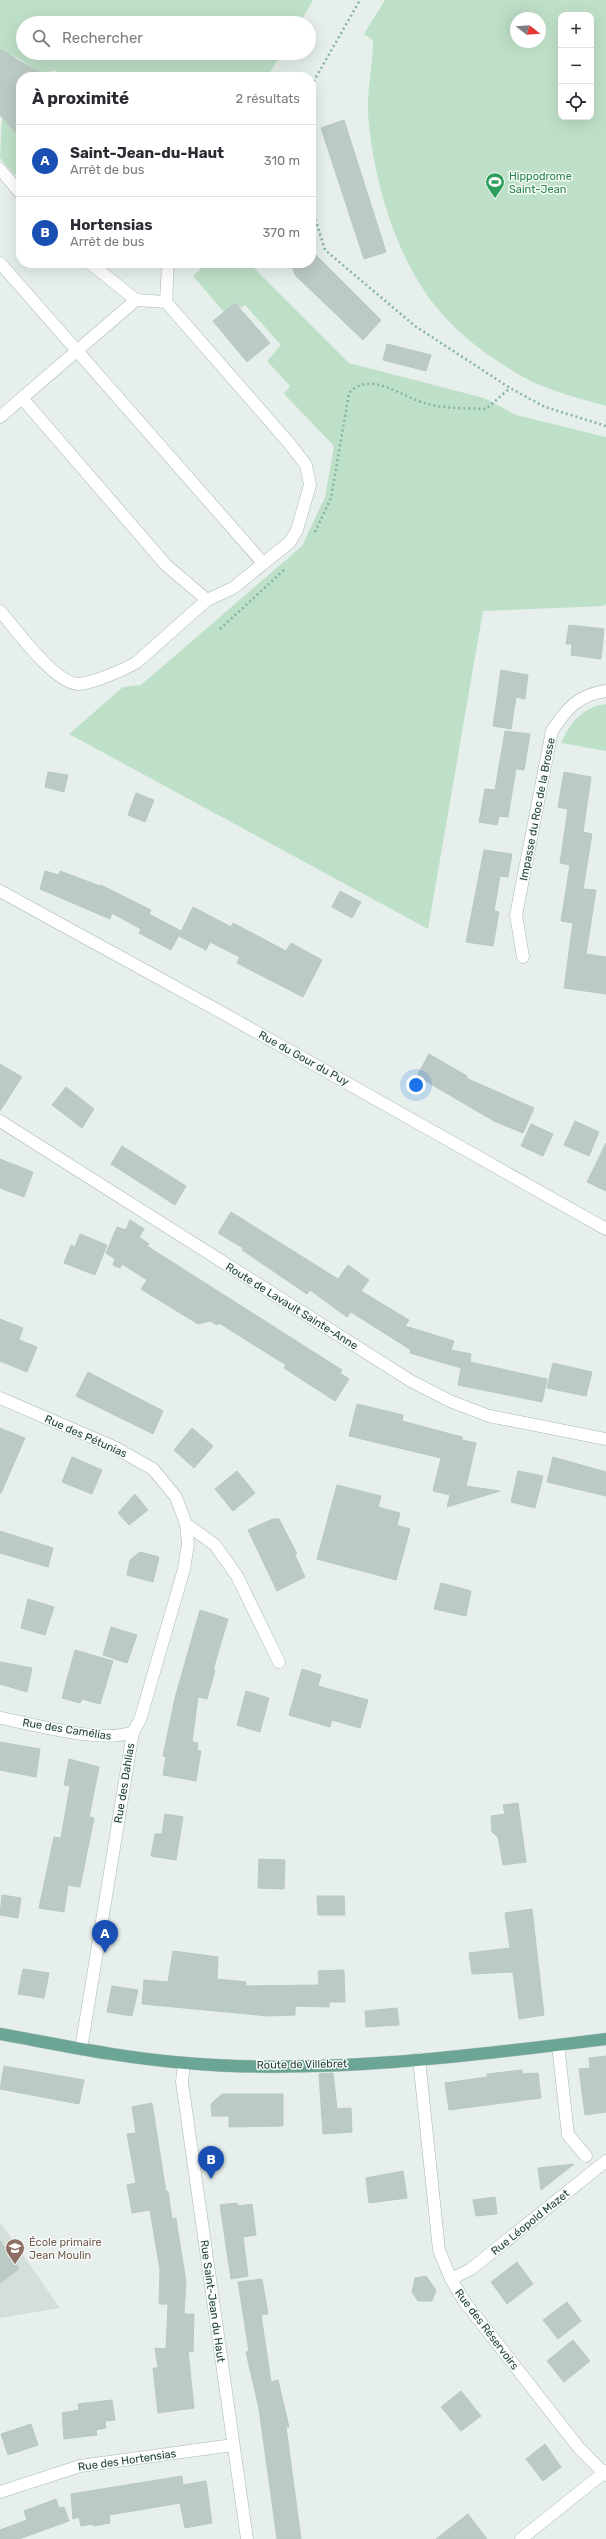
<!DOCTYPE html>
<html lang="fr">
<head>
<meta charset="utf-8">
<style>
  :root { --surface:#fff; --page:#f7f7f7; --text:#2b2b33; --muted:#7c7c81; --line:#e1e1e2; --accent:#7c3aed }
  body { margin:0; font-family:Rubik,sans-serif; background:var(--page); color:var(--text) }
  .controls { position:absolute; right:12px; top:12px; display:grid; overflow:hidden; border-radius:8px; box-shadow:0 4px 16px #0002 }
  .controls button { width:36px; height:36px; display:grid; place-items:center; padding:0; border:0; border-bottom:1px solid var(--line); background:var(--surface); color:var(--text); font:20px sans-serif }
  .compass { position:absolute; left:510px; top:12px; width:36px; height:36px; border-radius:50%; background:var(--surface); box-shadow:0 4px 16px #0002; rotate:107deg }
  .you { position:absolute; left:416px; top:1085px; width:14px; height:14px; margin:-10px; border:3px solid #fff; border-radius:50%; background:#1a73e8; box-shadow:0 0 0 6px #1a73e833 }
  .badge { display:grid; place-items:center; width:26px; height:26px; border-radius:50%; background:var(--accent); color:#fff; font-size:13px; font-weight:700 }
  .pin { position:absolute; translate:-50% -33px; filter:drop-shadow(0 1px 2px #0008) }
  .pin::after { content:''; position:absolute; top:21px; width:14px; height:12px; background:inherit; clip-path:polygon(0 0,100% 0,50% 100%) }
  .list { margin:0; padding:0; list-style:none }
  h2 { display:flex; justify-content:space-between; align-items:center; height:52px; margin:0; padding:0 16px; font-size:17px }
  h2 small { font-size:13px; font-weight:400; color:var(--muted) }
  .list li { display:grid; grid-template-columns:26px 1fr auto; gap:12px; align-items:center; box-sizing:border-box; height:72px; padding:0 16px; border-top:1px solid var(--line) }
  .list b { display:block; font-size:15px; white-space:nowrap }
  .list p { margin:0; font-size:13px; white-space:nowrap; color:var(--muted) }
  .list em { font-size:13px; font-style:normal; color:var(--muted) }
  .icon { flex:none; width:22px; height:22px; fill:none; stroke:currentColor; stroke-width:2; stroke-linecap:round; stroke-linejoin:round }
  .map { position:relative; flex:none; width:606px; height:2539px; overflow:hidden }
  .search { position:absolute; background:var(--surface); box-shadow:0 4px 16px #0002; left:16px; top:16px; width:300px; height:44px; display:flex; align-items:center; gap:10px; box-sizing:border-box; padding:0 14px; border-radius:22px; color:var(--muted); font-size:15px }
  .panel { position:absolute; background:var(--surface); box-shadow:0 4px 16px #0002; left:16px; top:72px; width:300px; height:196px; border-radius:16px }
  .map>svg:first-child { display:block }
  .built { fill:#d4dfda }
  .green { fill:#bfe0c8; fill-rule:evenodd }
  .building { fill:#bbcac4; stroke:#b8c9c2 }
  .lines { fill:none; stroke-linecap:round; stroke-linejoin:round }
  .minor-casing { stroke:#a8b8b2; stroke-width:13 }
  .major-casing { stroke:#c2cac8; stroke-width:13 }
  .path { stroke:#86b3a5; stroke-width:2.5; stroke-dasharray:2 3; stroke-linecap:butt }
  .minor { stroke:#fff; stroke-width:12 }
  .major { stroke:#6aa596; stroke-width:12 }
  .labels { text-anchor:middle; stroke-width:3; stroke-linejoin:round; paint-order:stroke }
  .leisure-label { font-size:11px; fill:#27864d; stroke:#f7fbf9; text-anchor:start }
  .street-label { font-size:11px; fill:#24423a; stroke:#f7fbf9 }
  .education-label { font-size:11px; fill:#785e54; stroke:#f7fbf9; text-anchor:start }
</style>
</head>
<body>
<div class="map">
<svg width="606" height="2539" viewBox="0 0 606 2539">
  <rect width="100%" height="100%" fill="#e6efeb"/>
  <path class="built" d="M0,2222L60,2308L0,2318Z"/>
  <g class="green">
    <path d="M0,0H313L300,23H23V53H282L267,77H59L56,70L40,74L20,59L0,50Z"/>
    <path d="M385,0H606V406C578,398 549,391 523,377C488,357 453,331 429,298C393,248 372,173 368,113C367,89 373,64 373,40L364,34ZM561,15H591V117H561ZM516,18H540V42H516Z"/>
    <path d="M2,118L21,136V170L15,175L0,158Z"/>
    <path d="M207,263H249L349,363L484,398L516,415L606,437V604L604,606L483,611L428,929L69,734L123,687L141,685L302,546L325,497L334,446L284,394L290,386L267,361L281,345L245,305L240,308L235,303L224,312L193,276Z"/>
    <path d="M606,704V751L561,743C570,723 582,707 606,704Z"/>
  </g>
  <g class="building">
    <path d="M0,49L46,77H21V138L0,115Z"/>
    <path d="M344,120L386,252L364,259L321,128Z"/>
    <path d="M311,250L381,320L363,340L295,275L291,263H311Z"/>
    <path d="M235,303L270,343L247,362L213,321Z"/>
    <path d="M387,344L431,355L426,371L383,360Z"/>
    <path d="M569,625L604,629L601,659L571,655L572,644H566Z"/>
    <path d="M501,670L528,675L525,699L516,697L511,729L493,726Z"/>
    <path d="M505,731L530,734L524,770L516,769L508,817L499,816L497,825L479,822L485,789L495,790Z"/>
    <path d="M48,772L68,775L64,792L45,787Z"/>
    <path d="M564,772L591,777L583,832L592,834L583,889L596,890L586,954L606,957V994L564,988L573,923L561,921L570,865L560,863L568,809L558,807Z"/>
    <path d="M136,793L154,800L145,822L128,815Z"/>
    <path d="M484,850L512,854L508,877L500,876L494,911L499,912L493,946L466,942Z"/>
    <path d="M45,871L59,875L60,871L100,886L101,885L151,910L149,914L181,931L171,950L139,933L141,929L112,913L110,919L40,889Z"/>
    <path d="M340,891L361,902L352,918L332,907Z"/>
    <path d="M193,907L231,927L233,923L286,951L291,943L322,960L303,997L237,963L240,957L210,942L206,950L179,936Z"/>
    <path d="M429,1054L467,1076L466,1078L534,1108L523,1133L494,1121L417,1076Z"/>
    <path d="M0,1064L22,1077L0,1111Z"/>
    <path d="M66,1087L94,1109L82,1128L52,1105Z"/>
    <path d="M575,1121L599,1132L589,1156L564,1145Z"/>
    <path d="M531,1124L553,1134L543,1156L521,1146Z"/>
    <path d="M606,1143V1191L587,1182Z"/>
    <path d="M122,1146L186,1186L175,1205L111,1164Z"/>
    <path d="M0,1159L33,1172L24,1197L0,1188Z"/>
    <path d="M231,1212L338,1279L348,1265L369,1280L361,1291L409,1320L405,1326L454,1341L451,1350L471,1354L470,1362L547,1379L542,1402L458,1385L461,1368L410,1353L411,1350L351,1312L347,1317L310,1290L307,1294L242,1250L243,1248L218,1233Z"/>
    <path d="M130,1220L144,1229L139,1237L149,1244L147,1246L342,1370L340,1373L349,1379L335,1401L284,1368L286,1365L219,1323L217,1325L210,1321L198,1324L141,1289L147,1280L122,1264L120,1268L113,1265L115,1259L106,1253L117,1227L126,1230Z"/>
    <path d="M80,1234L107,1245L95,1275L64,1263L71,1245L75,1247Z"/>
    <path d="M0,1319L23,1328L19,1340L37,1347L27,1372L0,1361Z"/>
    <path d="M553,1363L592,1372L586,1396L547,1388Z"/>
    <path d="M88,1372L163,1411L153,1434L76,1396Z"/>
    <path d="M357,1404L403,1415L402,1421L462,1437V1440L476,1443L466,1486L500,1491L447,1507L450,1495L433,1491L441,1458L349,1436Z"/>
    <path d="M0,1428L25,1438L1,1493H0Z"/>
    <path d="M192,1428L213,1446L194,1468L174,1450Z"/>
    <path d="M72,1457L102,1470L92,1494L62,1482Z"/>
    <path d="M553,1457L606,1472V1496L547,1482Z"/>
    <path d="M237,1471L255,1493L233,1511L215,1489Z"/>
    <path d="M518,1471L543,1476L535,1508L511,1502Z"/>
    <path d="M337,1485L381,1496L378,1507L400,1513L397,1525L410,1529L396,1580L317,1559Z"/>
    <path d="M135,1494L148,1510L129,1525L118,1513Z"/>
    <path d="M273,1519H279L297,1554L294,1553L305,1577L277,1591L248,1530Z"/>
    <path d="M0,1531L53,1548L48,1567L0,1553Z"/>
    <path d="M140,1552L159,1557L153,1582L127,1575L130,1560Z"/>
    <path d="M441,1583L471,1591L466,1616L434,1609Z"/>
    <path d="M28,1599L54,1607L45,1635L21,1628Z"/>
    <path d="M200,1610L228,1619L213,1670H215L207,1699L198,1697L192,1742L198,1743L197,1750L201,1751L196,1781L163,1775L166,1757L163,1756L175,1698Z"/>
    <path d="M111,1627L137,1635L127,1663L103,1655Z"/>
    <path d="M75,1650L113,1661L100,1704L82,1699L80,1703L62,1698Z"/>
    <path d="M0,1662L32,1668L27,1692L0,1684Z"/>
    <path d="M302,1669L321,1675L318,1686L368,1700L360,1728L332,1720L330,1727L289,1715Z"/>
    <path d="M246,1691L269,1698L260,1732L237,1725Z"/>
    <path d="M0,1742L40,1749L36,1777L0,1770Z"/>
    <path d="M69,1759L99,1767L89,1817L94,1818L80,1887L68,1885L64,1912L39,1908L54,1837L61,1838L70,1786L64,1785Z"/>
    <path d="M518,1803L526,1862L503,1865L498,1837L492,1832L491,1816L505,1814L503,1805Z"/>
    <path d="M165,1814L183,1817L176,1860L151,1856L155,1834H162Z"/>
    <path d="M259,1859L285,1860L284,1889L258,1888Z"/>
    <path d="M2,1895L21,1898L18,1918L0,1915Z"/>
    <path d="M317,1896H344L345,1915H318Z"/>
    <path d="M532,1909L544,2015L519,2019L513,1972L472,1974L469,1953L510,1948L505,1913Z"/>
    <path d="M173,1951L218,1957L217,1979L246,1982L245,1986L319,1985L318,1971L344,1970L345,2002H329V2007L295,2006V2015L268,2016L142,2004L144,1980L168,1982Z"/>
    <path d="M23,1969L49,1973L44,1998L18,1994Z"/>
    <path d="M112,1986L138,1990L132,2016L107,2012Z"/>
    <path d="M397,2008L399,2025L366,2027L365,2011Z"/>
    <path d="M606,2056V2112L585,2115L579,2069L590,2068L589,2058Z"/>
    <path d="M4,2066L84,2080L79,2104L0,2089Z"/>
    <path d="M522,2070V2074L538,2073L541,2098L449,2110L445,2083L487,2077V2074Z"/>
    <path d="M333,2073L337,2109L351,2108L352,2132L323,2134L319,2074Z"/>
    <path d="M222,2094H283V2126L229,2127V2116H212L211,2104Z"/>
    <path d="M152,2103L166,2192L168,2191L172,2219L176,2218L178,2232L186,2282L184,2314H194L193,2352L188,2351L194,2408L158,2413L153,2368H158L155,2348L166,2349L168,2304H159L160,2270L150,2210L132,2213L127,2185L136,2183L127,2134L136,2133L132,2107Z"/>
    <path d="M574,2164L541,2190L538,2168Z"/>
    <path d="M403,2171L407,2198L369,2203L366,2178Z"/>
    <path d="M495,2197L497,2214L476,2216L473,2200Z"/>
    <path d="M237,2203L238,2206L252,2204L256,2235L243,2237L248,2276L231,2279L220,2205Z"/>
    <path d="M0,2241L19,2269L0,2283Z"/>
    <path d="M517,2262L533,2284L507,2304L491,2282Z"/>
    <path d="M426,2276L436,2290L432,2301H418L412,2292L415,2278Z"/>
    <path d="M262,2279L268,2314L261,2315L271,2382L278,2380L289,2427H286L301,2539H277L259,2409L246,2352L249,2351L238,2282Z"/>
    <path d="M567,2302L581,2321L558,2339L543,2320Z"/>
    <path d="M573,2340L590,2361L564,2382L547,2361Z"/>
    <path d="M461,2391L481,2416L461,2431L441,2407Z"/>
    <path d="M112,2400L115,2420L105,2421L106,2428L96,2430L97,2435L64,2439L62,2413L79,2410L78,2404Z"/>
    <path d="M31,2424L38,2445L8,2455L1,2434Z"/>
    <path d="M545,2444L561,2467L543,2481L526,2459Z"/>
    <path d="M182,2476L183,2485L206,2481L212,2523L185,2528L180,2503L109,2515L110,2523L93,2526V2524L81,2526L79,2517L73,2519L71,2494Z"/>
    <path d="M56,2499L59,2508L64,2507L69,2521L19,2539H0V2530L27,2520L24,2511Z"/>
    <path d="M468,2514L487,2539H436Z"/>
  </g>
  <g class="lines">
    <g class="minor-casing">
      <g id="minor">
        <path d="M0,169L21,194"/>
        <path d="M0,263L263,563"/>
        <path d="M166,302L168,263"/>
        <path d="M22,398L166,565L207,600"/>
        <path d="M0,417L136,300"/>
        <path d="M0,611C15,628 56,686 80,684C95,682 124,670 137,662L207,600L233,588L290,542L297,530L310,485L306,465L289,443L166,302L136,300L90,263"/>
        <path d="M0,891L228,1016L606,1229"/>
        <path d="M523,957L516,915L552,731C567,708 578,695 606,691"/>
        <path d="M0,1121L411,1381L450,1401L489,1416L606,1439"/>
        <path d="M0,1398L114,1447L153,1469L176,1497L186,1524L215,1545L237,1576L279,1662"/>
        <path d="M0,1718C34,1724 102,1744 133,1732"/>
        <path d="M558,2045L568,2135L586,2156"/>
        <path d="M81,2049L133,1732L140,1720L184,1569L188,1544L186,1524"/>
        <path d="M419,2059L439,2250L451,2279L464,2301L579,2448L606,2475"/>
        <path d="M184,2063L182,2082L247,2539"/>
        <path d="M451,2279L471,2269L606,2161"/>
        <path d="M0,2492L80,2466L233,2445"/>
        <path d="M521,2539L606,2471"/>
      </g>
    </g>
    <g class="major-casing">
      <path id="major" d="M0,2034C61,2045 122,2058 185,2063C321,2075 470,2056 606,2039"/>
    </g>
    <g class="path">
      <path d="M311,86L360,0"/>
      <path d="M311,205L325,250L415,326L510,388L545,407L606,426"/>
      <path d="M315,532L331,498L349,393C371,369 404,399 428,404C447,409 467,408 486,409L510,388"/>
      <path d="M220,629L285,569"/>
    </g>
    <use href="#minor" class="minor"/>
    <use href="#major" class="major"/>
  </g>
  <defs>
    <g id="stadium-pin" transform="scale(1)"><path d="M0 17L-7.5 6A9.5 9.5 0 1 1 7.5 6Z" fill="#2e9e5b" stroke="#f7fbf9"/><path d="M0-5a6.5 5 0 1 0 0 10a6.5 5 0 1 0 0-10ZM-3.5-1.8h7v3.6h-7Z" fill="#fff"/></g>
    <g id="school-pin" transform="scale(1)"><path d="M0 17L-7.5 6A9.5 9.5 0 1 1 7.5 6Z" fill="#8d6e63" stroke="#f7fbf9"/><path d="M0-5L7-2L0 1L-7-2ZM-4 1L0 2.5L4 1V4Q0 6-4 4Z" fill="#fff"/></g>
  </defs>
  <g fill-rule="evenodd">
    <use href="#stadium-pin" x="495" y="182"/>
    <use href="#school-pin" x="15" y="2248"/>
  </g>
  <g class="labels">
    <g class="leisure-label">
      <text x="509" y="180">Hippodrome<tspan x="509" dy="13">Saint-Jean</tspan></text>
    </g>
    <g class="street-label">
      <text transform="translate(537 809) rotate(-79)" y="4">Impasse du Roc de la Brosse</text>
      <text transform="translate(304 1058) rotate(29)" y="4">Rue du Gour du Puy</text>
      <text transform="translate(292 1306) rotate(32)" y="4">Route de Lavault Sainte-Anne</text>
      <text transform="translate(86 1436) rotate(24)" y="4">Rue des Pétunias</text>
      <text transform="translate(67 1729) rotate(9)" y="4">Rue des Camélias</text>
      <text transform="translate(124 1783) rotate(-81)" y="4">Rue des Dahlias</text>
      <text transform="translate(302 2064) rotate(-1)" y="4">Route de Villebret</text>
      <text transform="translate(530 2222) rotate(-39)" y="4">Rue Léopold Mazet</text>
      <text transform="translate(213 2301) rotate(82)" y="4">Rue Saint-Jean du Haut</text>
      <text transform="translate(487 2329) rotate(53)" y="4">Rue des Réservoirs</text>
      <text transform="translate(127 2460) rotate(-8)" y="4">Rue des Hortensias</text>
    </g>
    <g class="education-label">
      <text x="29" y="2246">École primaire<tspan x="29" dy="13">Jean Moulin</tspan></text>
    </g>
  </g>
</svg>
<div class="controls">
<button>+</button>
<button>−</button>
<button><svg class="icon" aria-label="locate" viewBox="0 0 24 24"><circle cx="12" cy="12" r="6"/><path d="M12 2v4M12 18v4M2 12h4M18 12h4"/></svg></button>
</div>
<svg class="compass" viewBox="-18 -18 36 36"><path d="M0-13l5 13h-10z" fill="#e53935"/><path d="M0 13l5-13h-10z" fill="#7c7c81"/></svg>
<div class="you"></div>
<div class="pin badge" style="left:105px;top:1953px;background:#1a4fb4">A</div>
<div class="pin badge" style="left:211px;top:2179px;background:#1a4fb4">B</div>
<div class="search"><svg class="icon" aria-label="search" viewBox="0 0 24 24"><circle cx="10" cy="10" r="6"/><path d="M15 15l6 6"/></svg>Rechercher</div>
<section class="panel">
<h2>À proximité<small>2 résultats</small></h2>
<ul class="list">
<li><span class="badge" style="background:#1a4fb4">A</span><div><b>Saint-Jean-du-Haut</b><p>Arrêt de bus</p></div><em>310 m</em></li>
<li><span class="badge" style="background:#1a4fb4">B</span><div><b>Hortensias</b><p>Arrêt de bus</p></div><em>370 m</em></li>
</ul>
</section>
</div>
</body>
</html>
